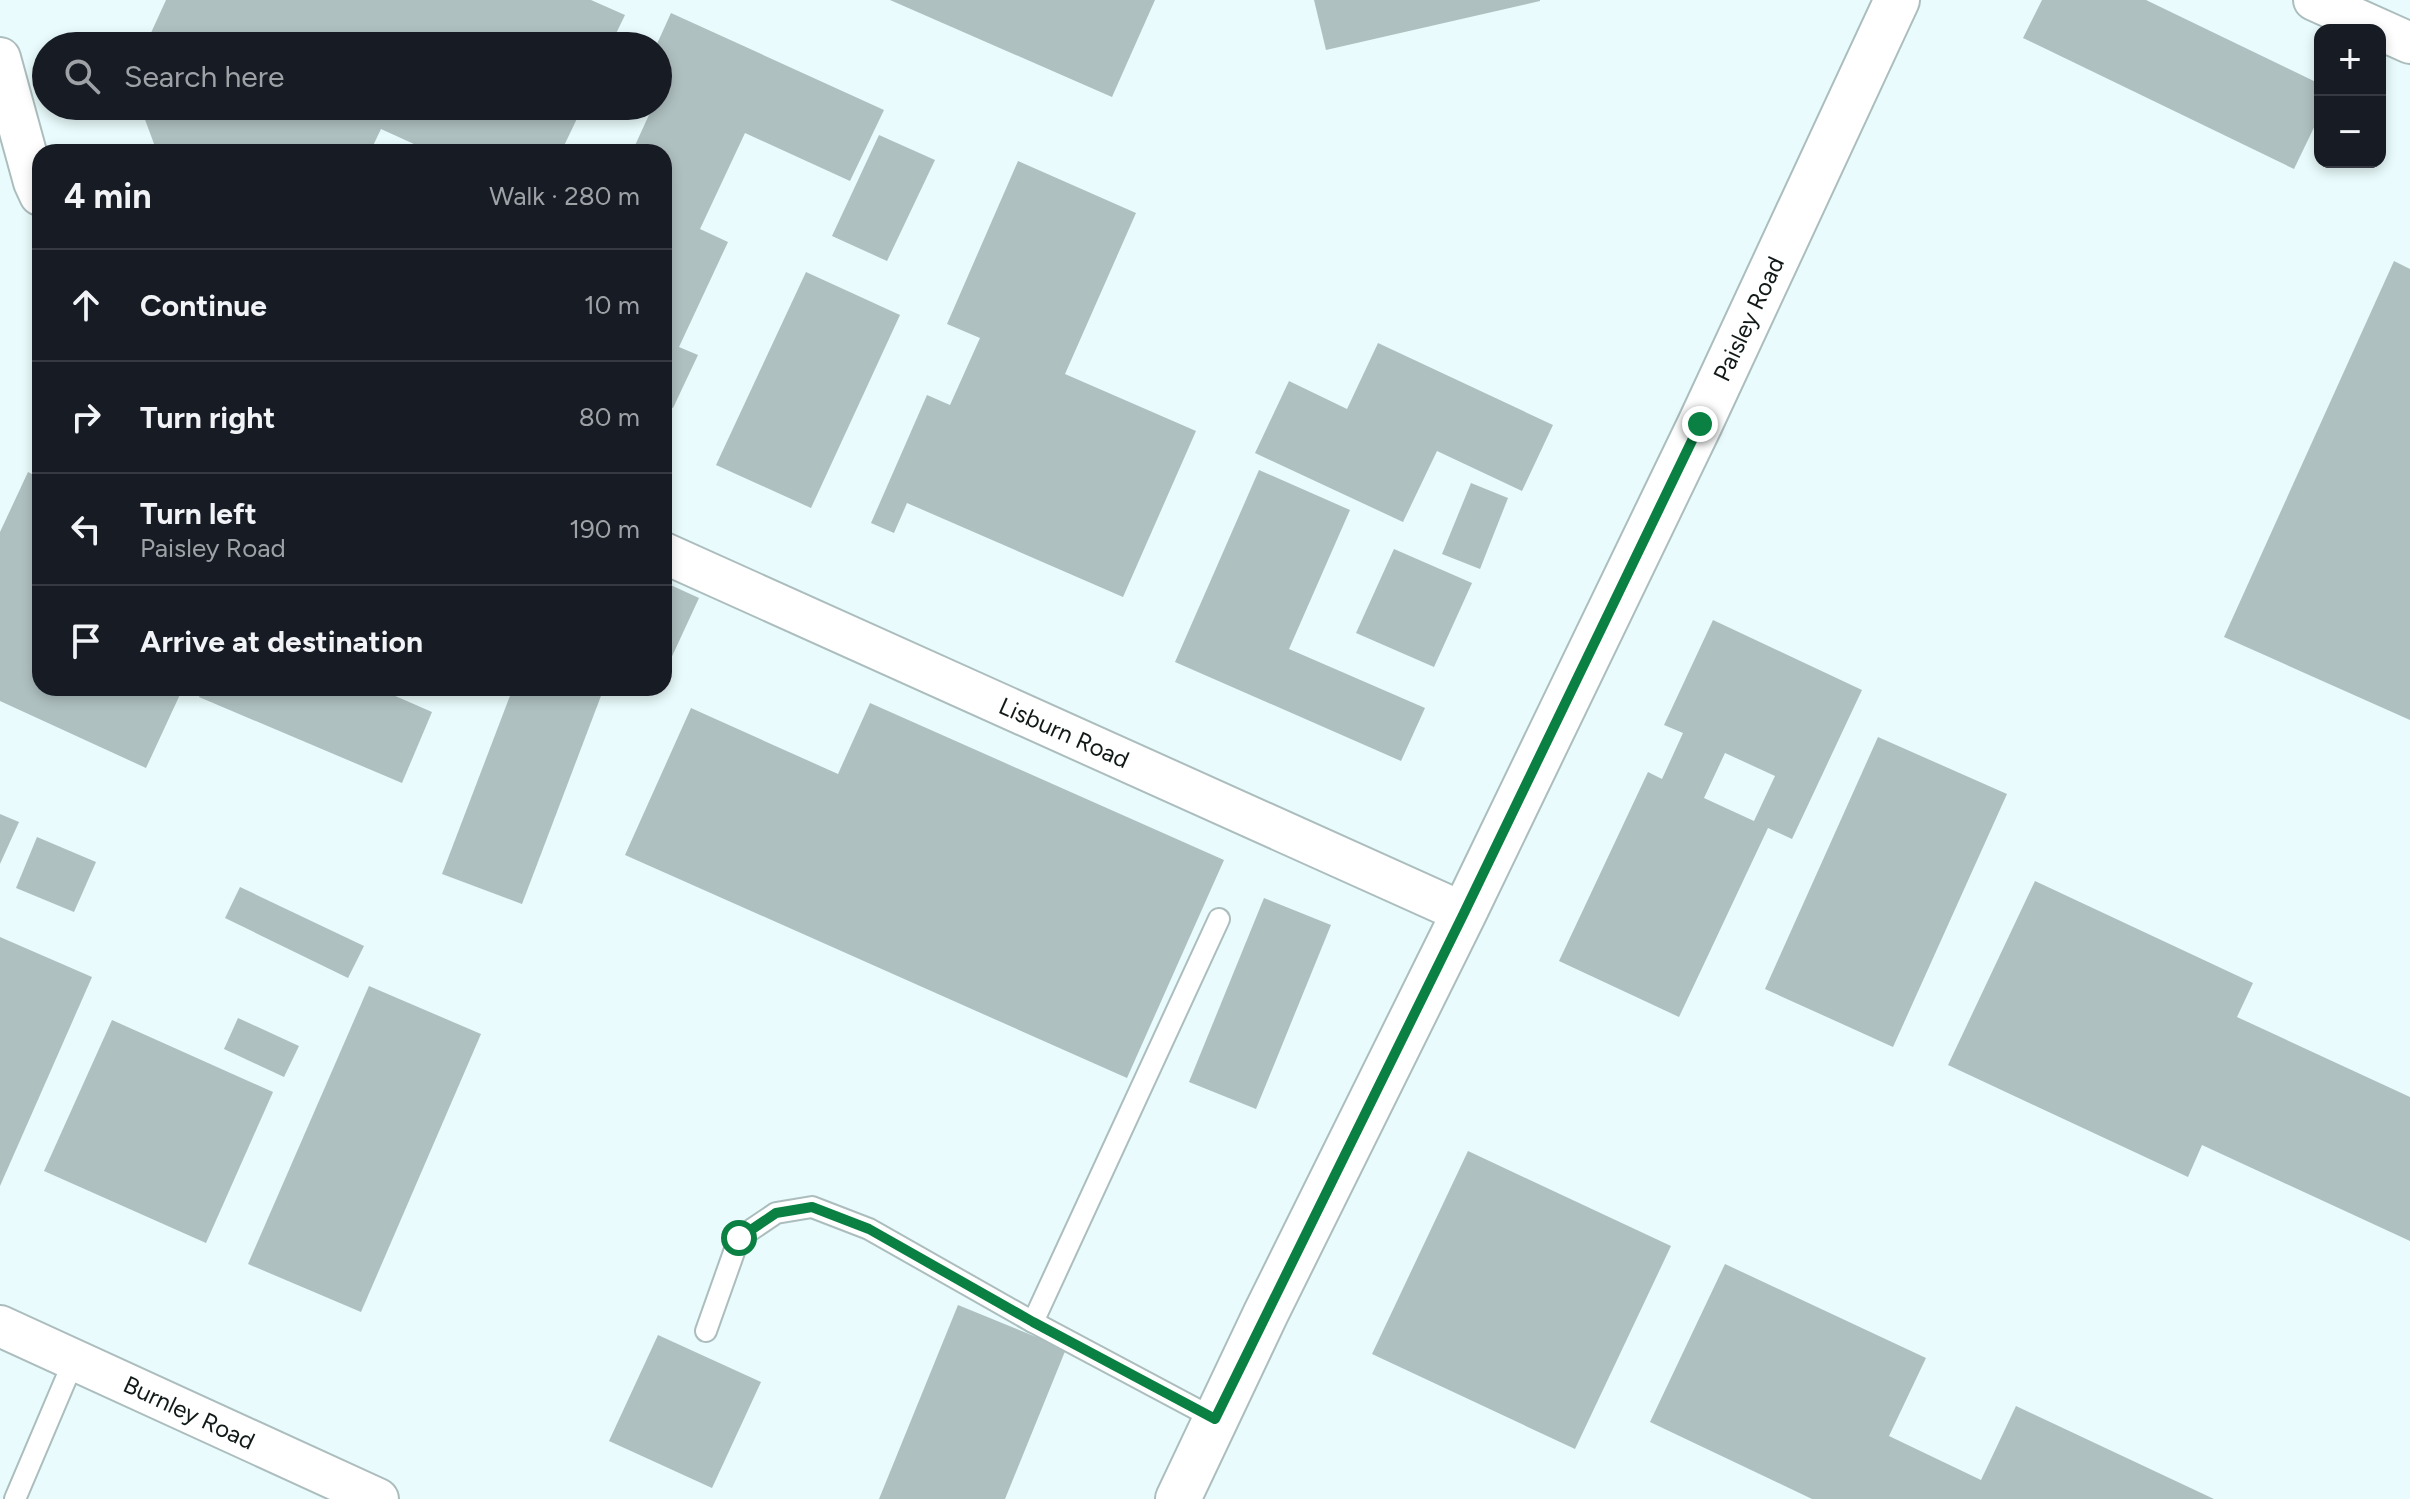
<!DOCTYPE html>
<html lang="en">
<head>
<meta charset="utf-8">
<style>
  :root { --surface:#171b24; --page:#20242c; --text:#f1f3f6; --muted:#9ea1a6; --line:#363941 }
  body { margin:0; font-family:Figtree,sans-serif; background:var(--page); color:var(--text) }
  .controls { position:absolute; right:24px; top:24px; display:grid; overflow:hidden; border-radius:16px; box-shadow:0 4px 12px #0003 }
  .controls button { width:72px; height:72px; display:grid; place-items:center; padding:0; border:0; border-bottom:2px solid var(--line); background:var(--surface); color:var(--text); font:40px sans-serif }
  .stop { position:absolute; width:24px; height:24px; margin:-18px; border:6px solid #0b8043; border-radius:50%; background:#fff }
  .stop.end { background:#0b8043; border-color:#fff; box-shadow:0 2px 8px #0008 }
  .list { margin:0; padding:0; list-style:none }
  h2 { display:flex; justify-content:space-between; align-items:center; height:104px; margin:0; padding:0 32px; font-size:34px }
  h2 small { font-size:26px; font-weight:400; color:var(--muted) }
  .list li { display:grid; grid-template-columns:52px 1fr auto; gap:24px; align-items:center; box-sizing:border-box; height:112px; padding:0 32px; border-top:2px solid var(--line) }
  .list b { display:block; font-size:30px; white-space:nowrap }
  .list p { margin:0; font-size:26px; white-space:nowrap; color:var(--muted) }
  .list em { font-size:26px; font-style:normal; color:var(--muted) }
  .icon { flex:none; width:44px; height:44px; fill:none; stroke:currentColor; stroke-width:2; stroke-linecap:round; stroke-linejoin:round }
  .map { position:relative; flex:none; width:2410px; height:1499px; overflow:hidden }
  .search { position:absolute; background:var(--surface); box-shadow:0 4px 12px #0003; left:32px; top:32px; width:640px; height:88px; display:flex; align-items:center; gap:20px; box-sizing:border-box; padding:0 28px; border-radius:44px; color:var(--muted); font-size:30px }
  .panel { position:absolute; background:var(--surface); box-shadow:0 4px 12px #0003; left:32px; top:144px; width:640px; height:552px; border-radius:24px }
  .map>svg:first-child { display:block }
  .building { fill:#afc0c1; fill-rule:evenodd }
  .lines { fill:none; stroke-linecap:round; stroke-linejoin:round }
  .lane-casing { stroke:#acbdbe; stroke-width:24 }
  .street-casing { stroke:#acbdbe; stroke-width:44 }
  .secondary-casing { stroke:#acbdbe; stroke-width:48 }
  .lane { stroke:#fff; stroke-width:20 }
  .street { stroke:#fff; stroke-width:40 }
  .secondary { stroke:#fff; stroke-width:44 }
  .route { stroke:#0b8043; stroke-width:10 }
  .labels { text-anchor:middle; stroke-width:6; stroke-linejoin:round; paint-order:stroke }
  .street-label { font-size:24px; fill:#121919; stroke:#fff }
</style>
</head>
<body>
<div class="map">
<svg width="2410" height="1499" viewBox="0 0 2410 1499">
  <rect width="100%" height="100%" fill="#e9fbfc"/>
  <g class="building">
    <path d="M166,0H591L625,15L610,46H145Z"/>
    <path d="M890,0H1155L1112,97Z"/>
    <path d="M1314,0H1540V1L1326,50Z"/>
    <path d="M2042,0H2146L2320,84V115L2294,169L2023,38Z"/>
    <path d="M671,13L884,110L850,181L745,133L700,229L728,242L679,347L698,355L673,408L664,404V152H632L653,106H658V46H656Z"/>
    <path d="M140,106H583L561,152H427V150L381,129L370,152H157Z"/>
    <path d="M879,135L935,160L887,261L832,236Z"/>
    <path d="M1018,161L1136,213L1065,374L1196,431L1123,597L907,503L894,533L871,523L927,395L950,405L980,338L947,324Z"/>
    <path d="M2394,261L2410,269V720L2224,637Z"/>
    <path d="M806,272L900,315L811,508L716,465Z"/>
    <path d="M1378,343L1553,425L1522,491L1437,451L1403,522L1255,453L1289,381L1347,409Z"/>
    <path d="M1259,470L1350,510L1289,649L1425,708L1401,761L1175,662Z"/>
    <path d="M28,472L40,478V688H183L146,768L0,701V532Z"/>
    <path d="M1471,483L1508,498L1480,569L1442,554Z"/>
    <path d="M1394,549L1472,583L1434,667L1356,633Z"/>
    <path d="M664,582L699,598L668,665L664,663Z"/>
    <path d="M1713,620L1862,690L1792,839L1768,828L1679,1017L1559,961L1648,772L1662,779L1683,733L1664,725ZM1725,753L1775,776L1754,821L1704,798Z"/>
    <path d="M203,688H377L432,712L402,783L199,697Z"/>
    <path d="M513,688H604L522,904L442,874Z"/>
    <path d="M870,703L1224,860L1127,1078L625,855L691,708L838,774Z"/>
    <path d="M1878,737L2007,794L1893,1047L1765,989Z"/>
    <path d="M0,814L19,822L0,864Z"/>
    <path d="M37,837L96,862L74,912L16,888Z"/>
    <path d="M2035,881L2253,983L2237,1017L2410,1097V1241L2202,1145L2188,1177L1948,1065Z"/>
    <path d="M240,887L364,946L348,978L225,918Z"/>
    <path d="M1264,898L1331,925L1256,1109L1189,1082Z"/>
    <path d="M0,937L92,977L0,1186Z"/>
    <path d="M369,986L481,1034L361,1312L248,1264Z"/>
    <path d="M238,1018L299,1046L284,1077L224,1049Z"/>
    <path d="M112,1020L273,1092L206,1243L44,1171Z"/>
    <path d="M1468,1151L1671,1246L1575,1449L1372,1354Z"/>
    <path d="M1725,1264L1926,1358L1889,1436L1981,1480L2016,1406L2214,1499H1812L1650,1422Z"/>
    <path d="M958,1305L1066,1349L1005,1499H879Z"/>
    <path d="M658,1335L761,1382L712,1488L609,1441Z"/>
  </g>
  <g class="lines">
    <g class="lane-casing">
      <g id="lane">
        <path d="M1033,1322L1219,919"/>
        <path d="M706,1331L739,1238L776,1213L812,1207L869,1229L1033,1322L1215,1419"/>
        <path d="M15,1499L74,1360"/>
      </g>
    </g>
    <g class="street-casing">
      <g id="street">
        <path d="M2314,0L2410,43"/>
        <path d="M0,58L34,182L40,195"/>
        <path d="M664,553L1464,913"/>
        <path d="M0,1326L378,1499"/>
      </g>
    </g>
    <g class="secondary-casing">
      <path id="secondary" d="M1178,1499L1266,1313L1464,913L1700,424L1897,0"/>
    </g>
    <use href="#lane" class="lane"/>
    <use href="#street" class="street"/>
    <use href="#secondary" class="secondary"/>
  </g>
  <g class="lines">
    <path class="route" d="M739,1238L776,1213L812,1207L869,1229L1033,1322L1215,1419L1464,913L1700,424"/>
  </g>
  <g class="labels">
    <g class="street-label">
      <text transform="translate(1749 319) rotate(-65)" y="8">Paisley Road</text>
      <text transform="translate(1064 733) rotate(24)" y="8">Lisburn Road</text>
      <text transform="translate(189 1413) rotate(25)" y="8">Burnley Road</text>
    </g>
  </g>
</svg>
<div class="controls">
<button>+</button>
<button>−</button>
</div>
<div class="stop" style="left:739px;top:1238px"></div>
<div class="stop end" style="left:1700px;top:424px"></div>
<div class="search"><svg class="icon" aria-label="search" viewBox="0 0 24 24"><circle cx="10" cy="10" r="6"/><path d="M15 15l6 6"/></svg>Search here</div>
<section class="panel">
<h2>4 min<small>Walk · 280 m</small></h2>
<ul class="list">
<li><svg class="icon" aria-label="ahead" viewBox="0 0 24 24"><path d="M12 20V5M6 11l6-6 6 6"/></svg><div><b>Continue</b></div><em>10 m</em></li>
<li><svg class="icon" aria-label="right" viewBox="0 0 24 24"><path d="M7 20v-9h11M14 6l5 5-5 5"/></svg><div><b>Turn right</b></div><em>80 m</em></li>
<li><svg class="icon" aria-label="left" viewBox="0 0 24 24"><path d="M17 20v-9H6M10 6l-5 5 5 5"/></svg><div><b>Turn left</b><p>Paisley Road</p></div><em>190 m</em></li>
<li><svg class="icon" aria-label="arrive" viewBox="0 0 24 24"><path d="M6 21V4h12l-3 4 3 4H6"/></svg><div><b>Arrive at destination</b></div></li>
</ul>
</section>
</div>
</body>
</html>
